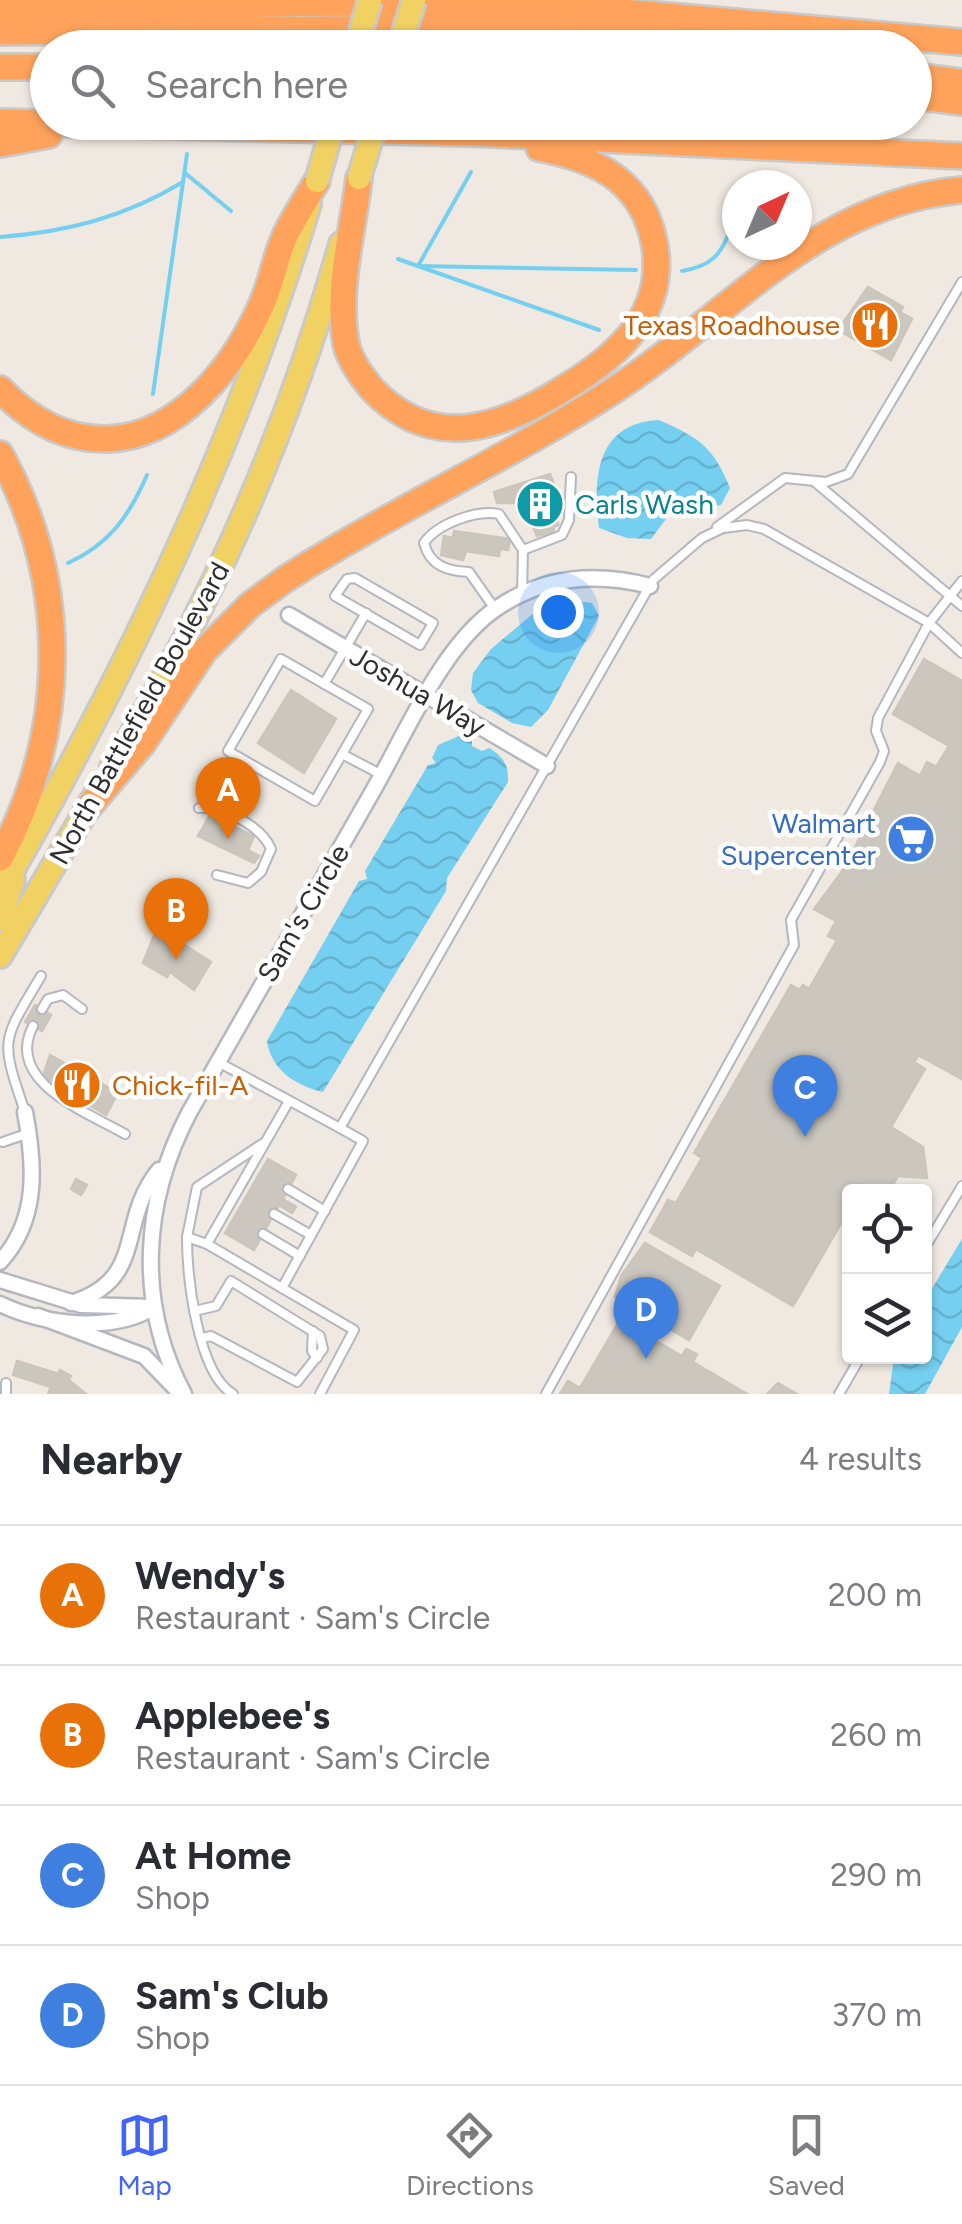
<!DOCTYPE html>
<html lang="en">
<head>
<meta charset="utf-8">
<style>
  :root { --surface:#fff; --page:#f7f7f7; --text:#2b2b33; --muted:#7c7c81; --line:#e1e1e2; --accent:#4264fb }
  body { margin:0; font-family:Figtree,sans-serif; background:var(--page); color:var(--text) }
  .controls { position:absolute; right:30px; bottom:30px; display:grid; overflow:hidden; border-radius:10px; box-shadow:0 2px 8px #0004 }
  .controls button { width:90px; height:90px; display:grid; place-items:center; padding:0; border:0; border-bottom:2px solid var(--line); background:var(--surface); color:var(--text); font:50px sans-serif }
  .compass { position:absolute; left:722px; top:170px; width:90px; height:90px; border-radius:50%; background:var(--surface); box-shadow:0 2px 8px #0004; rotate:44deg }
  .you { position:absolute; left:558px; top:612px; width:35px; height:35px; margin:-25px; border:8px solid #fff; border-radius:50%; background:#1a73e8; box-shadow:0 0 0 15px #1a73e833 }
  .badge { display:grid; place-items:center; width:65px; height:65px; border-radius:50%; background:var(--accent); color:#fff; font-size:32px; font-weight:700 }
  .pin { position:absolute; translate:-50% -82px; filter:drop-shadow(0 2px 5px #0008) }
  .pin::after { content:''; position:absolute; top:52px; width:35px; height:30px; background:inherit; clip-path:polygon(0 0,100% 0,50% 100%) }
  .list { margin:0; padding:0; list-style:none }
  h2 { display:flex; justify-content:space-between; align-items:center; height:130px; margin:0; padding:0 40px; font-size:42px }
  h2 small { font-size:32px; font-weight:400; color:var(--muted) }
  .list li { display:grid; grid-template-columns:65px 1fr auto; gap:30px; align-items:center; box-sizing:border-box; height:140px; padding:0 40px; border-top:2px solid var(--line) }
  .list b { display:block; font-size:38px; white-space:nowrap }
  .list p { margin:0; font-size:32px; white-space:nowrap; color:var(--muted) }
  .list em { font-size:32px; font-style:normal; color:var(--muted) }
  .icon { flex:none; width:55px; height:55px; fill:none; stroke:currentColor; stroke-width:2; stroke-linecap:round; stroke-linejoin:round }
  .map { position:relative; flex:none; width:962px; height:1394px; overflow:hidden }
  .search { position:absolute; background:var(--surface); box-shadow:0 2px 8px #0004; left:30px; right:30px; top:30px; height:110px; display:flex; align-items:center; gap:25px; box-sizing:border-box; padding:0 35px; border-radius:55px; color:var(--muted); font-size:38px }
  .sheet { height:690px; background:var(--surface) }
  nav { display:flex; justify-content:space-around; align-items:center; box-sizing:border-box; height:140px; border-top:2px solid var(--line); background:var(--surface); font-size:28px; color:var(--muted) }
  nav a { display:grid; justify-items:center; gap:5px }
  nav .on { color:var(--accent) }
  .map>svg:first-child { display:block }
  .water { fill:url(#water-waves) }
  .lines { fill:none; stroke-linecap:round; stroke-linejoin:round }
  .stream { stroke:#75cff0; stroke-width:4 }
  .building { fill:#cbc7bf; stroke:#cbc5ba; stroke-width:2.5 }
  .service-casing { stroke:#b4b7c1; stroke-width:12 }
  .minor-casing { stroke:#b4b7c1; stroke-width:19 }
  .primary-casing { stroke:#c9c9c9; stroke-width:28 }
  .motorway-casing { stroke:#c9c9c9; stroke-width:30 }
  .service { stroke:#fff; stroke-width:8 }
  .minor { stroke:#fff; stroke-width:14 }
  .primary { stroke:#f2d163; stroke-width:22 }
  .motorway { stroke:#ffa35c; stroke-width:25 }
  .primary-bridge-casing { stroke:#c9c9c9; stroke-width:28; stroke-linecap:butt }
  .primary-bridge { stroke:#f2d163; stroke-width:22 }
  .labels { text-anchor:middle; stroke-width:9; stroke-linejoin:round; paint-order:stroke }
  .food-label { font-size:28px; fill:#c56008; stroke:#fff; text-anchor:end }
  .culture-label { font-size:28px; fill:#0d838f; stroke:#fff; text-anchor:start }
  .street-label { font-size:28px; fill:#2e2e2e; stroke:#fff }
  .shop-label { font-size:28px; fill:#366cbe; stroke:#fff; text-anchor:end }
</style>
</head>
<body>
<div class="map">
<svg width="962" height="1394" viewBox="0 0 962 1394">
  <defs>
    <pattern id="water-waves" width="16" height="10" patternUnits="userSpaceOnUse" patternTransform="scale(2.5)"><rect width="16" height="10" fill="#75cff0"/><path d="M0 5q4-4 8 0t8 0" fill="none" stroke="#66b2ce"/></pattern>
  </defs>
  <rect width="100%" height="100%" fill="#efe9e1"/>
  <g class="water">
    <path d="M659,420C699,438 713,446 730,488L721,505L669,515L651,539L627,538L599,528C593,478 596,423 659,420Z"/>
    <path d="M576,601L592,603L599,616L548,710L531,727L512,723L478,703L471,690L473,673L491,649L542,606Z"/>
    <path d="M459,736L472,740V746L482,751L489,748C504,757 509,766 508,782L447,878L446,891L323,1092C296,1086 271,1070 267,1041L359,881L367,879L365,871L428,765L436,763L432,758L438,745Z"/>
    <path d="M962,1239V1327L925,1394H889L894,1357L924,1356L925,1300Z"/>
  </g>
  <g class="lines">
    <g class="stream">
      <path d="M185,173L231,211"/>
      <path d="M0,237C67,232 125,217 183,182"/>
      <path d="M398,259L599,330"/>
      <path d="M418,266L636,270"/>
      <path d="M418,266L471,172"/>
      <path d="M682,271C711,266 722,255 731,227"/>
      <path d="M153,394L187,154"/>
      <path d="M68,563C110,544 129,516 147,475"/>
    </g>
  </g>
  <g class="building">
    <path d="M868,287L903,307L900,312L912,319L891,360L838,330Z"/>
    <path d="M550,474L559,497L556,498L558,525L553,527L554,532L537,536L523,503H497L494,492Z"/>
    <path d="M454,531L510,539L508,550L500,549L499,556L466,551L463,560L441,555L444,536L453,538Z"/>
    <path d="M924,659L962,681V1079L799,990L803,985L809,989L837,940L828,936L836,921L814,909L843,870L898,763L920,776L927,762L936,767L949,746L893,714Z"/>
    <path d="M291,690L336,719L304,773L258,743Z"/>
    <path d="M210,815L254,836L248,850L259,856L254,863L198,836Z"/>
    <path d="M157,928L211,962L194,990L170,972L167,977L143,963Z"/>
    <path d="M791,985L918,1056L914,1062L925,1069L891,1127L923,1147L927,1178L898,1176L889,1192H850V1208L793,1306L696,1249L692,1256L650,1232L668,1200L676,1203L702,1158L694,1153Z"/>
    <path d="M35,1005L51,1015L42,1031L25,1022Z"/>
    <path d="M50,1055L118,1093L106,1115L48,1081L44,1073Z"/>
    <path d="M268,1159L296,1175L283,1199L296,1207L292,1213L279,1205L254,1250L225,1233Z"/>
    <path d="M76,1179L87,1185L81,1195L71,1189Z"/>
    <path d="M645,1243L720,1286L689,1340L615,1297L621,1276Z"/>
    <path d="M620,1320L682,1356L686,1349L697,1354L693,1362L747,1394H560L568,1381L580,1388Z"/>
    <path d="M17,1361L56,1373L53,1383L60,1370L71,1376L65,1387L70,1381L86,1394H48L51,1387L13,1375Z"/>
    <path d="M778,1383L797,1394H767Z"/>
  </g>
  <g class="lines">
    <g class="service-casing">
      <g id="service">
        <path d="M815,482L962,606"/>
        <path d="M717,527L785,478L826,482L848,474L962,282"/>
        <path d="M523,550L562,535L569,520L571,477"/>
        <path d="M355,578L433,623L420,645L335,596L347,579Z"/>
        <path d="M962,581L929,623L962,653"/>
        <path d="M495,609L469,572C447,571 430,566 424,543C437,524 477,509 499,514L523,550L522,593"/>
        <path d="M281,659L368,709L315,801L228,751Z"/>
        <path d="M324,684L366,613"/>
        <path d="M342,754L382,775"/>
        <path d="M199,808C223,805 262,827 271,849L261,872L248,883L217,875"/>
        <path d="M42,1009L48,999L63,995L82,1009"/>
        <path d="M33,1026C4,1082 87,1112 125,1134"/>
        <path d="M218,1062L340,1128L653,580L702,538L723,528L747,525L764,529L929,623L878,718L876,731L884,751L880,762L791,920L794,945L546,1394"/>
        <path d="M289,1101L207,1244L282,1288L363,1141L340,1128"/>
        <path d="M25,1112C0,1038 1,1043 41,976"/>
        <path d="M3,1142L29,1133"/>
        <path d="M288,1189L325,1211"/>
        <path d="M274,1214L311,1235"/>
        <path d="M263,1234L300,1256"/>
        <path d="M187,1237C187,1275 197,1373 233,1394"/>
        <path d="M207,1244L187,1237L197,1187L262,1144"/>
        <path d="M924,1249L962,1186"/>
        <path d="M282,1288L354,1330L320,1394"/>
        <path d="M194,1311L216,1306L231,1281L320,1336L323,1349L297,1382L211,1336L203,1338"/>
        <path d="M313,1331L312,1351L317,1358"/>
        <path d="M6,1383V1394"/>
        <path d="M839,1394L861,1356"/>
      </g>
    </g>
    <g class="minor-casing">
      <g id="minor">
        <path d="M289,615L547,766"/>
        <path d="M0,1262C39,1220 35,1165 25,1112"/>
        <path d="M0,1280L81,1305L153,1307"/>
        <path d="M71,1303C148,1279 116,1223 159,1170"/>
        <path d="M0,1304C44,1325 113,1333 154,1307"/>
        <path d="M38,1316L144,1356L176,1389"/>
        <path d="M184,1394C136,1303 142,1203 189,1113C251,1005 312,897 374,789C406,733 443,644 497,608C544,576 596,572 650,586"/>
      </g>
    </g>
    <g class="primary-casing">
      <g id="primary">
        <path d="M112,767C213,603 289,428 341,244"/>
        <path d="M0,892C126,673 236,446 309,204"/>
        <path d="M0,919L13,880"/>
        <path d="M0,956L96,794"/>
      </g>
    </g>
    <g class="motorway-casing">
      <g id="motorway">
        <path d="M0,9L337,3L567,7L962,42"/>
        <path d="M0,32L541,27L859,48"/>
        <path d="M0,67H48"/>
        <path d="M914,76L962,82"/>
        <path d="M914,96L962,102"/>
        <path d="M0,122L471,133L962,156"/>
        <path d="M0,144L49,135"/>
        <path d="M359,178C353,230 336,291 346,343C349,359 362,377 372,389C432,452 499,429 563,389C622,354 672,307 652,233C637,177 591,158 539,148"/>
        <path d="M0,389C29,419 64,440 107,439C179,437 234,367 261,306C272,283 275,257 286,234C295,216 306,199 317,181"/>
        <path d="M0,454C70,581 69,730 0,858"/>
        <path d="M87,809L143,743L204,651L250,605L287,578C392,511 506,459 611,392C727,318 816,202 962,190"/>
      </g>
    </g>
    <use href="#service" class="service"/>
    <use href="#minor" class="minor"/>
    <use href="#primary" class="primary"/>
    <use href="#motorway" class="motorway"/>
    <g class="primary-bridge-casing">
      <g id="primary-bridge">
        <path d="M356,48L370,0"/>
        <path d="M399,48L414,0"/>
        <path d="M359,178L376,122"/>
        <path d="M317,181L334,122"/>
      </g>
    </g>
    <use href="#primary-bridge" class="primary-bridge"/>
  </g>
  <defs>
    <g id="restaurant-disc" transform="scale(2.5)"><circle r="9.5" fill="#e8710a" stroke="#fff"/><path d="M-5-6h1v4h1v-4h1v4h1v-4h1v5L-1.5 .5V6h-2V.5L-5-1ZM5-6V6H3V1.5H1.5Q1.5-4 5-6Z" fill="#fff"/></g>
    <g id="building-disc" transform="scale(2.5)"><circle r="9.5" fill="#0f9aa8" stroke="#fff"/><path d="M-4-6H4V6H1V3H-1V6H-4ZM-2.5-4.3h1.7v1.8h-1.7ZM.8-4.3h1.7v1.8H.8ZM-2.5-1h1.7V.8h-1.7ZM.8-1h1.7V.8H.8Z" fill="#fff"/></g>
    <g id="supermarket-disc" transform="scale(2.5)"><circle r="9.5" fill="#3f7fe0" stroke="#fff"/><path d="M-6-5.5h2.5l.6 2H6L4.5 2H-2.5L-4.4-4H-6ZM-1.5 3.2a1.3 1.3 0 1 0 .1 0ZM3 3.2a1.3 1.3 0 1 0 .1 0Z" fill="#fff"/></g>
  </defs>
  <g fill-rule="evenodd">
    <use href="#restaurant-disc" x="875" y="325"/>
    <use href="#building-disc" x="540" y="504"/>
    <use href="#supermarket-disc" x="911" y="839"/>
    <use href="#restaurant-disc" x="77" y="1085"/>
  </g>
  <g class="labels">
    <g class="food-label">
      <text x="840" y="335">Texas Roadhouse</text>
      <text x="112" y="1095" text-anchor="start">Chick-fil-A</text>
    </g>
    <g class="culture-label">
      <text x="575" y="514">Carls Wash</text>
    </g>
    <g class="street-label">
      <text transform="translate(418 691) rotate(30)" y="10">Joshua Way</text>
      <text transform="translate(139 713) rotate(-61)" y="10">North Battlefield Boulevard</text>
      <text transform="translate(303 913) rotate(-60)" y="10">Sam's Circle</text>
    </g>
    <g class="shop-label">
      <text x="876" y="833">Walmart<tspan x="876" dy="32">Supercenter</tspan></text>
    </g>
  </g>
</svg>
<div class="controls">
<button><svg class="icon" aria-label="locate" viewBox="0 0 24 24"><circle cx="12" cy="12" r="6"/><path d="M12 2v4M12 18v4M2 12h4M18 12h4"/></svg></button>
<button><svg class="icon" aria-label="layers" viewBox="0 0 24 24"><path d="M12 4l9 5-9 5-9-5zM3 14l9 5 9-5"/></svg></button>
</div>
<svg class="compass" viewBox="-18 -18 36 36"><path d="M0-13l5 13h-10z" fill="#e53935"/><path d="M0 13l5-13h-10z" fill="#7c7c81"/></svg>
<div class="you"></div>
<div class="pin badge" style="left:228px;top:839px;background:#e8710a">A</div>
<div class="pin badge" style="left:176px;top:960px;background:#e8710a">B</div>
<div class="pin badge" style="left:805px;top:1137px;background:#3f7fe0">C</div>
<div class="pin badge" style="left:646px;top:1359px;background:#3f7fe0">D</div>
<div class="search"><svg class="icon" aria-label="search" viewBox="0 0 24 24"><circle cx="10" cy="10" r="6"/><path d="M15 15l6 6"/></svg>Search here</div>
</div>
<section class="sheet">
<h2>Nearby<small>4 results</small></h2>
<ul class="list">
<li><span class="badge" style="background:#e8710a">A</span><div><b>Wendy's</b><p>Restaurant · Sam's Circle</p></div><em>200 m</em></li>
<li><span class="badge" style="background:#e8710a">B</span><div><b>Applebee's</b><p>Restaurant · Sam's Circle</p></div><em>260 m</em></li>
<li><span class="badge" style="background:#3f7fe0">C</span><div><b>At Home</b><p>Shop</p></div><em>290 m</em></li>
<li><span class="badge" style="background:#3f7fe0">D</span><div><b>Sam's Club</b><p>Shop</p></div><em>370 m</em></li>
</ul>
</section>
<nav>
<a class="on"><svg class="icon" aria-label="map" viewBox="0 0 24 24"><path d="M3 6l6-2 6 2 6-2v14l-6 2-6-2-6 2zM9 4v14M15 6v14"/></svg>Map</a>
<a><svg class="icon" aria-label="directions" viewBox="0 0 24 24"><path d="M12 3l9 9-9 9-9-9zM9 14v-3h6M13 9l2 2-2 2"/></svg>Directions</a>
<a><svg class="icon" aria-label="saved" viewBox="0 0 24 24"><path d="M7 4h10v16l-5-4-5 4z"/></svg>Saved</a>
</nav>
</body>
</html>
